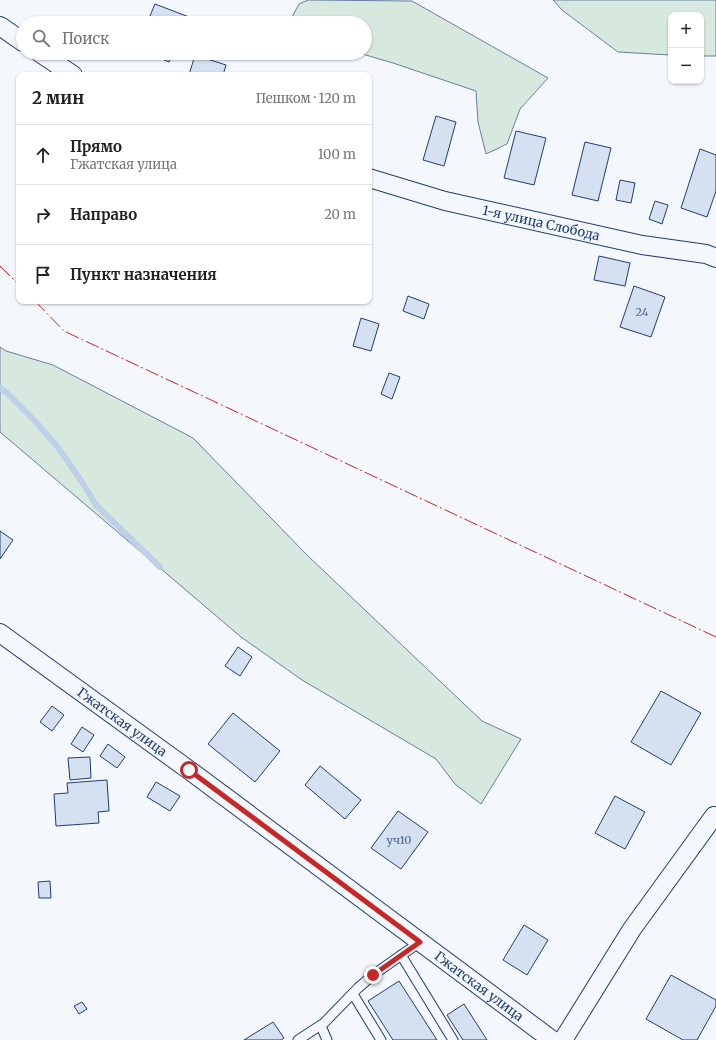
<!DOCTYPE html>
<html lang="ru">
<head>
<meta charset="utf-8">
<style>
  :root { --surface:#fff; --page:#f6f6f6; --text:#222; --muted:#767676; --line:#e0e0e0 }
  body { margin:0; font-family:Merriweather,serif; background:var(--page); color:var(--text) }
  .controls { position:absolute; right:12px; top:12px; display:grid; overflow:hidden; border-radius:8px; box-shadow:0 1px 3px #0004 }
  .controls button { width:36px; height:36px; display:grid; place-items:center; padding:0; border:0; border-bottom:1px solid var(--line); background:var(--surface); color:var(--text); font:20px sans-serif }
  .stop { position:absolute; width:12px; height:12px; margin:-9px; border:3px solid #c62828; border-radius:50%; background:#fff }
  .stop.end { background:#c62828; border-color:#fff; box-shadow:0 1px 4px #0008 }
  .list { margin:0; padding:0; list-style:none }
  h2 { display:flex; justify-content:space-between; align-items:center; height:52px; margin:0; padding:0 16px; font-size:17px }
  h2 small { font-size:13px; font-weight:400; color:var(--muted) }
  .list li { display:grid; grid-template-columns:26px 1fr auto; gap:12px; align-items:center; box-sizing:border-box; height:60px; padding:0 16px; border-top:1px solid var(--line) }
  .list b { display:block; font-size:15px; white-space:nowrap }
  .list p { margin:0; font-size:13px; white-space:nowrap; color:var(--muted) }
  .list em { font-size:13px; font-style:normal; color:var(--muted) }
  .icon { flex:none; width:22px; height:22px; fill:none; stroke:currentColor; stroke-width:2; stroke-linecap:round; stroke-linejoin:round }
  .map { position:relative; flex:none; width:716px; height:1040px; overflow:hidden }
  .search { position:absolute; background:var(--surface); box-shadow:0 1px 3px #0004; left:16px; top:16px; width:356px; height:44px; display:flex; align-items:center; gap:10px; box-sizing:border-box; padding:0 14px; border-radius:22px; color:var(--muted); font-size:15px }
  .panel { position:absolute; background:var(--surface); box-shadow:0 1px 3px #0004; left:16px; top:72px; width:356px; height:232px; border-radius:8px }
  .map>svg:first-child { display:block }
  .green { fill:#d7e8df; stroke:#687fa3 }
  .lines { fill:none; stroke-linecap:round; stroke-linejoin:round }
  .stream { stroke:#bed0e5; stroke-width:6 }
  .building { fill:#d5e0f0; stroke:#1d3f73 }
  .service-casing { stroke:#1d3f73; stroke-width:11 }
  .minor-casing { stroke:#1d3f73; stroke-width:20 }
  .service { stroke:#f4f7fb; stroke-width:9 }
  .minor { stroke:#f4f7fb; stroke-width:18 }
  .power { stroke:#c62828; stroke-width:1; stroke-dasharray:14 3 2 3; stroke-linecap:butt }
  .route { stroke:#c62828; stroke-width:5 }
  .labels { text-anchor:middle; stroke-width:3; stroke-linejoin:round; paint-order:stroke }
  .number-label { font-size:11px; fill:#4b6792 }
  .street-label { font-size:13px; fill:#1d3f73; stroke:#f4f7fb }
</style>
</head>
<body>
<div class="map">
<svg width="716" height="1040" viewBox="0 0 716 1040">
  <rect width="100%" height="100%" fill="#f4f7fb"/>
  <g class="green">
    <path d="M308,0L412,1L548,78L520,109L507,144L486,154L478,122L476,91L393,63L359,53H365V23H289L299,4Z"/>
    <path d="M553,0H716V56H701V15H671V55L618,52L562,10Z"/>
    <path d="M0,347L6,351L53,365L193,438L308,556L482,721L521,739L481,804L455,784L436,759L302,680L241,637L0,432Z"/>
  </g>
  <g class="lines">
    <path class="stream" d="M0,388L7,393L35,421L57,446L82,482L96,505L160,567"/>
  </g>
  <g class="building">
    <path d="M155,4L197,20L195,23H147Z"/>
    <path d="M148,53H173L169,62Z"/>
    <path d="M195,55L226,65L223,75H189Z"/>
    <path d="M436,116L456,122L444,166L423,160Z"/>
    <path d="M516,131L546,138L534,185L504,178Z"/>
    <path d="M585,142L611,148L598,201L572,195Z"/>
    <path d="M700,149L716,155V191L707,217L681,208Z"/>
    <path d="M620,180L635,183L631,203L616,200Z"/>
    <path d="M655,201L668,205L662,224L649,219Z"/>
    <path d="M599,256L630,263L625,286L594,280Z"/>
    <path d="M634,286L665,297L651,337L620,327Z"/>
    <path d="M408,296L429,304L424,319L403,311Z"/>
    <path d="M361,318L379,324L371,351L353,346Z"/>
    <path d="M389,373L400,377L392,399L381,394Z"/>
    <path d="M0,531L13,540L0,559Z"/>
    <path d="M238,647L252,657L240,676L225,666Z"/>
    <path d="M661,691L701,713L671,765L631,742Z"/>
    <path d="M52,706L64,715L52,731L40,722Z"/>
    <path d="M233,713L280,751L255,782L208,744Z"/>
    <path d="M82,727L94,735L83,752L71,744Z"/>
    <path d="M108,744L125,757L117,768L100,756Z"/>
    <path d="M90,757L91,778L70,780L68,758Z"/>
    <path d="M320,766L361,800L345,819L305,785Z"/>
    <path d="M107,780L109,811L98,812L99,823L56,826L54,794L68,793L67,783Z"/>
    <path d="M156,782L180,796L170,811L147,797Z"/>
    <path d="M615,796L645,812L625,849L595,833Z"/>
    <path d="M398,811L428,832L401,869L371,848Z"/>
    <path d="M50,881L51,898H39L38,882Z"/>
    <path d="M524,925L548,940L527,975L503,960Z"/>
    <path d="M671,975L716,1000V1006L697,1040H683L646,1019Z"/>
    <path d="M399,981L437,1040H393L368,1001Z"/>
    <path d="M82,1002L87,1009L79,1014L74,1006Z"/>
    <path d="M464,1004L487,1040H463L447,1015Z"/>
    <path d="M273,1022L284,1038L281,1040H244Z"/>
  </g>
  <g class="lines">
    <g class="service-casing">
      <g id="service">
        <path d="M401,955L453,1040"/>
        <path d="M353,994L381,1040"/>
        <path d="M321,1026L327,1040"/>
        <path d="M298,1040L324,1023L358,988L373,975L420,942"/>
      </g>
    </g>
    <g class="minor-casing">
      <g id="minor">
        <path d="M0,26L23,42"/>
        <path d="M40,53L73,75"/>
        <path id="s1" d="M369,178L445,201L642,245L706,254L716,258"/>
        <path id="s2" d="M0,633L189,770L552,1040"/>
        <path d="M563,1040L632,929L714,816"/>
      </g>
    </g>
    <use href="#service" class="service"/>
    <use href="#minor" class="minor"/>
    <g class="power">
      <path d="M0,266L19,285"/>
      <path d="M35,301L64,331L716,637"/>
    </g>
  </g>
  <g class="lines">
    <path class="route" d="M189,770L420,942L373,975"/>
  </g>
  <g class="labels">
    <g class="number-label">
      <text x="642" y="316">24</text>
      <text x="399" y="844">уч10</text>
    </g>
    <g class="street-label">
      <text dy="5" stroke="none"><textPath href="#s1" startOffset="178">1-я улица Слобода</textPath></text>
      <text dy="5" stroke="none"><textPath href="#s2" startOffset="151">Гжатская улица</textPath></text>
      <text dy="5" stroke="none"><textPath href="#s2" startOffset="595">Гжатская улица</textPath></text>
    </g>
  </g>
</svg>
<div class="controls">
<button>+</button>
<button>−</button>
</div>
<div class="stop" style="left:189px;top:770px"></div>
<div class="stop end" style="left:373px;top:975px"></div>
<div class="search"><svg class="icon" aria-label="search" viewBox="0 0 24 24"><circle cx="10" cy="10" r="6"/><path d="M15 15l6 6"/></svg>Поиск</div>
<section class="panel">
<h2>2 мин<small>Пешком · 120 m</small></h2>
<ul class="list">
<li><svg class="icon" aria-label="ahead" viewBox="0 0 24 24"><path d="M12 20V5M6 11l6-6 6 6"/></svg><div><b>Прямо</b><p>Гжатская улица</p></div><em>100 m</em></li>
<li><svg class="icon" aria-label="right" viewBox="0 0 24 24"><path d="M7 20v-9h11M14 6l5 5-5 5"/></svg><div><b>Направо</b></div><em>20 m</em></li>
<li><svg class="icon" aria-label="arrive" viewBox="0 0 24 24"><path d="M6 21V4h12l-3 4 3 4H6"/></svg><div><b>Пункт назначения</b></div></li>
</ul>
</section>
</div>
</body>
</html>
